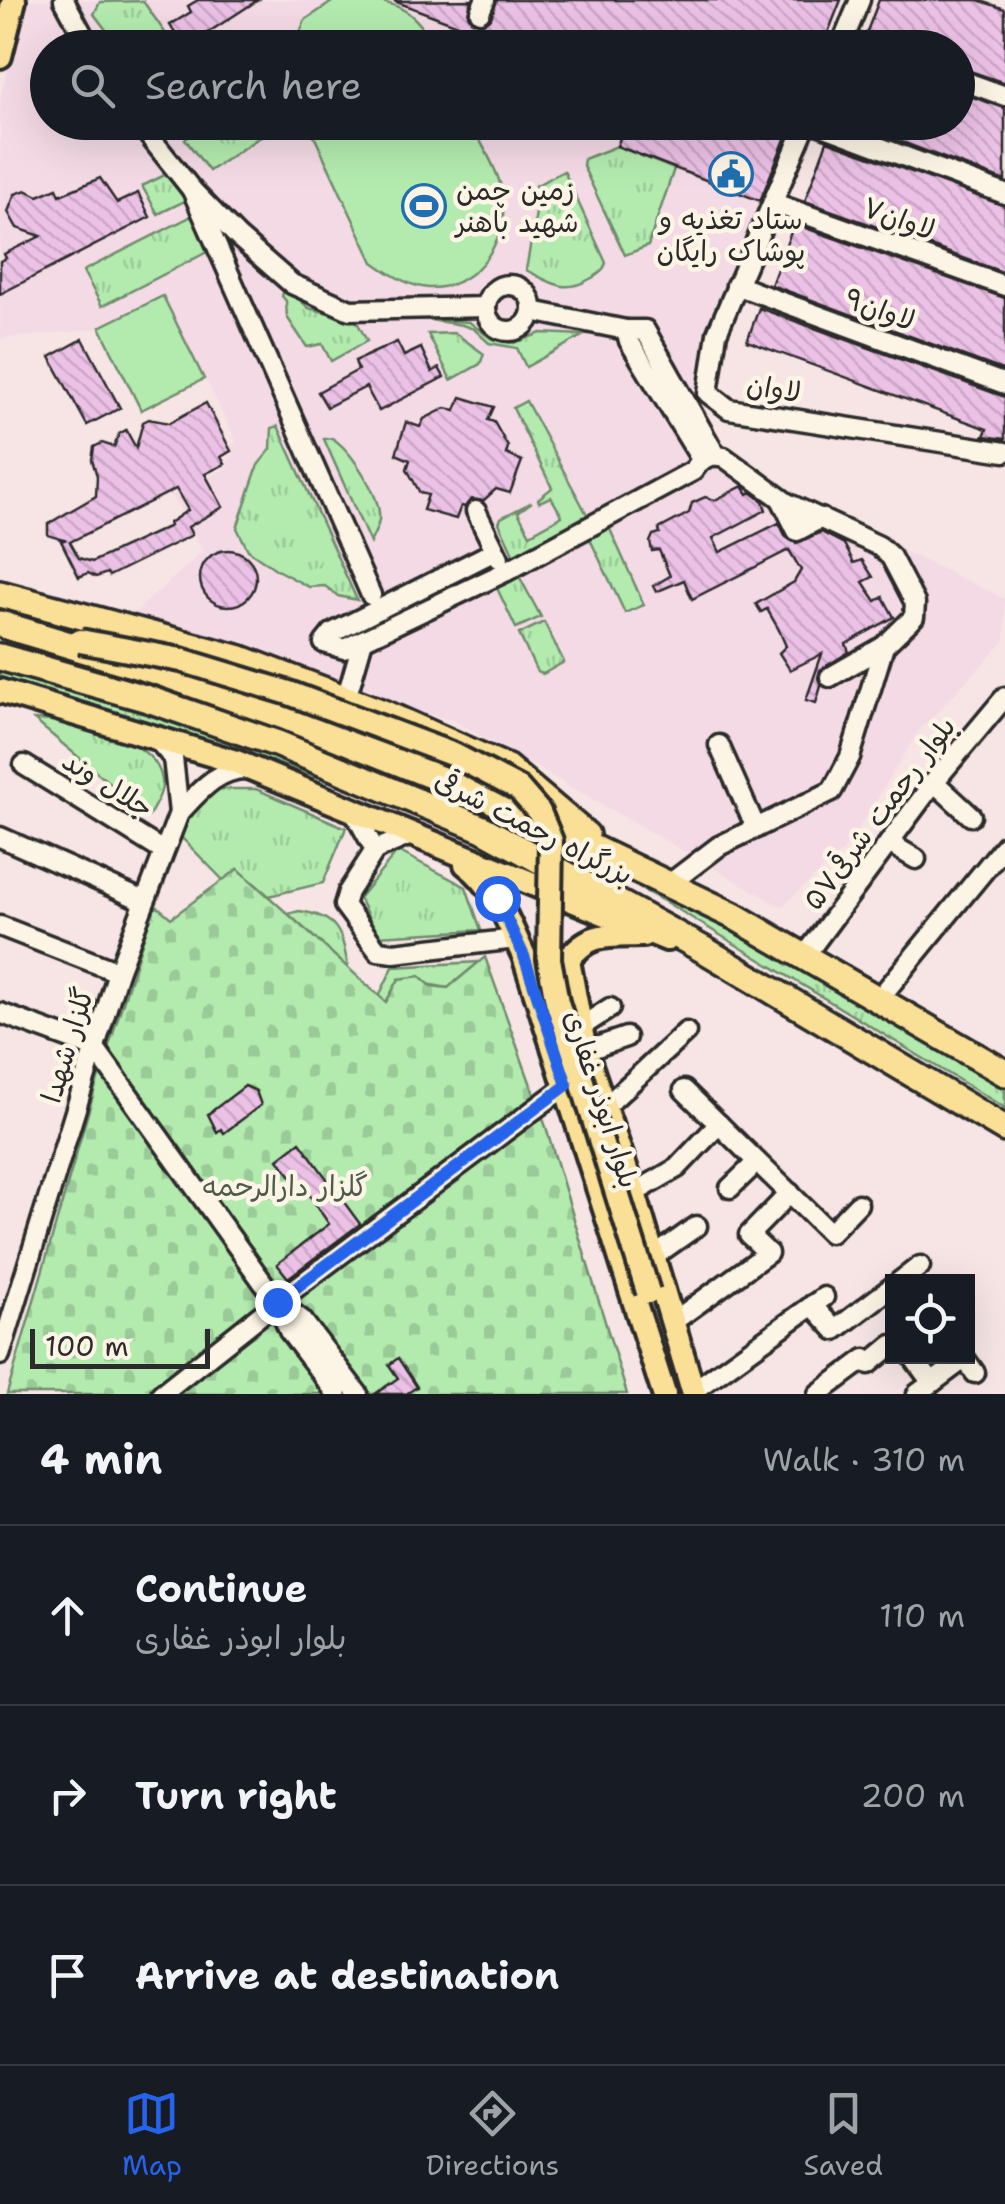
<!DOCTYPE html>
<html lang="en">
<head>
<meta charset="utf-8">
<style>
  :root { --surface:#171b24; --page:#242831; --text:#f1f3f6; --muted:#9ea1a6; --line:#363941; --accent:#2563eb }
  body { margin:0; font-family:"Shantell Sans","Playpen Sans Arabic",sans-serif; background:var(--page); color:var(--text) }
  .controls { position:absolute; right:30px; bottom:30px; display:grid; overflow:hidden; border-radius:0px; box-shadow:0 10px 40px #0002 }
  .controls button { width:90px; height:90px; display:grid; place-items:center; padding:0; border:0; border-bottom:2px solid var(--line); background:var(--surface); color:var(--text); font:50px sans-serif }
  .scale { position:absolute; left:30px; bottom:25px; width:180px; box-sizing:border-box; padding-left:10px; border:5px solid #2b2b2b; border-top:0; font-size:28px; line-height:35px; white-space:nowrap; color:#2b2b2b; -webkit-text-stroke:8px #fcf5e5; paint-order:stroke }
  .stop { position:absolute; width:30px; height:30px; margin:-22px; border:8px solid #2563eb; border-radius:50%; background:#fff }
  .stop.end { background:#2563eb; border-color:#fff; box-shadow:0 2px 10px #0008 }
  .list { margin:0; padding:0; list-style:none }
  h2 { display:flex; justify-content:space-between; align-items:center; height:130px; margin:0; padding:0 40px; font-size:42px }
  h2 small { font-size:32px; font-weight:400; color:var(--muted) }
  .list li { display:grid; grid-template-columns:65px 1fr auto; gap:30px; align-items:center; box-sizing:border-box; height:180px; padding:0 40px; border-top:2px solid var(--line) }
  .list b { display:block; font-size:38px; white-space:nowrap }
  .list p { margin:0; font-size:32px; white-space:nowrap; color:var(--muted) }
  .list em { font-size:32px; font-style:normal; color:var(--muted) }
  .icon { flex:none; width:55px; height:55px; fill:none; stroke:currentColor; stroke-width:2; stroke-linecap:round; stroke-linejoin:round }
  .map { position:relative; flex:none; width:1005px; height:1394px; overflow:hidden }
  .search { position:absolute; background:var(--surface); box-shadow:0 10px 40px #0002; left:30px; right:30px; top:30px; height:110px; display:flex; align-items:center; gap:25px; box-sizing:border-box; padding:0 35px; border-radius:55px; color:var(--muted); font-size:38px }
  .sheet { height:670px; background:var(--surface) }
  nav { display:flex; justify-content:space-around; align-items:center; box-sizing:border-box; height:140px; border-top:2px solid var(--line); background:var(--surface); font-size:28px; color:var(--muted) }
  nav a { display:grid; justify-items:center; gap:5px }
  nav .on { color:var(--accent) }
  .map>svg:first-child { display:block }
  .built { fill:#f4dae5 }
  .grass { fill:url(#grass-tufts); stroke:#6f8b6d; stroke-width:2.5 }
  .cemetery { fill:url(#cemetery-stones); stroke:#6f8b6d; stroke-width:2.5 }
  .pitch { fill:#b3ebaf; stroke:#6f8b6d; stroke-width:2.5 }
  .building { fill:url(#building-back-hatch); stroke:#2b2b2b; stroke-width:2.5; fill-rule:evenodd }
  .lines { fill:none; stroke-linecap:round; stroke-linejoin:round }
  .minor-casing { stroke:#2b2b2b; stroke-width:25 }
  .major-casing { stroke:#2b2b2b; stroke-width:30 }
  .highway-casing { stroke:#2b2b2b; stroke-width:32 }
  .minor { stroke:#fcf5e5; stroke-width:18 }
  .major { stroke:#fadf96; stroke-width:22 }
  .highway { stroke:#fadf96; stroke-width:25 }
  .major-bridge-casing { stroke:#2b2b2b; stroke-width:30; stroke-linecap:butt }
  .major-bridge { stroke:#fadf96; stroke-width:22 }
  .route { stroke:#2563eb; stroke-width:12 }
  .labels { text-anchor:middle; stroke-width:9; stroke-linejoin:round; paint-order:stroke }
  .poi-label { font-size:28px; fill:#2b2b2b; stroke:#fcf5e5; text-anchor:start }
  .street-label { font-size:28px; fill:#2b2b2b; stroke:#fcf5e5 }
  .park-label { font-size:28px; fill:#4d5b4c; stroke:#fcf5e5 }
</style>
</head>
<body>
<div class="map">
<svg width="1005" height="1394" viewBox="0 0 1005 1394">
  <defs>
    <pattern id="grass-tufts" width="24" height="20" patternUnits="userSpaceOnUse" patternTransform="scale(2.5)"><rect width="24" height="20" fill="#b3ebaf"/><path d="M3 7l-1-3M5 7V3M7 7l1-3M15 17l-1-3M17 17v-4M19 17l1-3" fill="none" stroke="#9aca97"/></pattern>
    <pattern id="cemetery-stones" width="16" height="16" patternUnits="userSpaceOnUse" patternTransform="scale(2.5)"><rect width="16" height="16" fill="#b3ebaf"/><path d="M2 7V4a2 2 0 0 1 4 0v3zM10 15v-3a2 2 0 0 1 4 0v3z" fill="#9aca97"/></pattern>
    <pattern id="building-back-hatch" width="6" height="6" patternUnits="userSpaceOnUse" patternTransform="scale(2.5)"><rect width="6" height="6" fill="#ecc1e6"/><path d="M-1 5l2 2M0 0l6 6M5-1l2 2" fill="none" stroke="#cba6c5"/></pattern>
  </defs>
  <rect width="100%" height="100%" fill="#f7e5e5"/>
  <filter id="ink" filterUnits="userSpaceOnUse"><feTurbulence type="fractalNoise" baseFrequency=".01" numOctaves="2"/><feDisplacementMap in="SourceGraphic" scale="20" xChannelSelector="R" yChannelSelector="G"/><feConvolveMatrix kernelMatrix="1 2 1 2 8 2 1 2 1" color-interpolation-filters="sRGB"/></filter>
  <g filter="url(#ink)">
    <path class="built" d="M25,0H391L519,47L48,48V122L626,123L617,146L762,201L698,361L697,393L710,423L734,455L784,494L1005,599V641L918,732L848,846L782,907L453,720L327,692L113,632L203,551L172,495L228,467L226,462L233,455L229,447L237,442L163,296L98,329L0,339V99Z"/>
    <g class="grass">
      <path d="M143,1L175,47H119L94,14L100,2Z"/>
      <path d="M211,122H281V123L209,171L185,139Z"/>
      <path d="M617,146L674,169L648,246L625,255L583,166L584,159Z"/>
      <path d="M564,171L606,263C602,273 598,275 588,280C564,294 550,282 526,270L537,207L535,186Z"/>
      <path d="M171,172L187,200L158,214L142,186Z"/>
      <path d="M196,214L213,249L102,306L83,271Z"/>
      <path d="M285,287L309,308L356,320L367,341L331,361L322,344L307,347L287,317L286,301L282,296Z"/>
      <path d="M424,319L469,322L492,339L514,343L541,333L584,335L526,367L517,348L489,343L474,329L462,325Z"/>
      <path d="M455,333L484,354L480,364L451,380L428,334Z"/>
      <path d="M526,401L590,520L517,562L499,523L501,518L532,502L518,512L530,534L562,516L551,497L539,502L538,499L552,488L513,408Z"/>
      <path d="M278,426L357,600L338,596L325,586L309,587L277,570L248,550L237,528L258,465L271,449L272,428Z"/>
      <path d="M332,438C351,450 382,497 379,520C378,528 373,536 370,543L324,439Z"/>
      <path d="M609,527L644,605L625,613L589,537Z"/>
      <path d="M518,574L541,617L516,628L495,584Z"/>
      <path d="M544,622L564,662L543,674L537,672L519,634Z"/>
      <path d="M0,668C97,697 193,730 289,763C374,793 464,822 541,870C461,835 382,800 300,771C201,736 100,707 0,677Z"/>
      <path d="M34,720C69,720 156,736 162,780C164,792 154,806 149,816Z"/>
      <path d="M218,789H256L346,828L323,883L269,896L238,869L224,881L180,836L193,812Z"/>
      <path d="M563,848L742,933L1005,1084V1108L669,904Z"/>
      <path d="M398,851L466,887L481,930L378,936L359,898Z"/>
      <path d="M299,911C338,916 342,932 348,968L288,914Z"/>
      <path d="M479,962L448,988L399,979L386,1003L379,996L393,967Z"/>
    </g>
    <path class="cemetery" d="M238,869L386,1002L399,979L420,976L431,986L448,988L485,957L546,1127L627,1394H7L94,1092L153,909L158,907L171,918Z"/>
    <g class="pitch">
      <path d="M335,0C389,0 409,0 435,47H294L305,20Z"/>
      <path d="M308,123H471C480,143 496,165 501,187C513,233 480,289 429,288C410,287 388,273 373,262Z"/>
      <path d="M163,296L204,379L141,410L100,327Z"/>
    </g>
    <g class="building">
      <path d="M198,0H258L184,48L170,25L191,12L188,6Z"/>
      <path d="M471,0L468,15L471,20L481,24L491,18L497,0H841L822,48H519L394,1Z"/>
      <path d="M879,0H978L1005,9V83L958,67V48H893L880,43L866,34Z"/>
      <path d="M958,92L1005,108V181L849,122H958Z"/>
      <path d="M626,122H792L760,201L617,146Z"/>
      <path d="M827,141L1005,206V273L805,201Z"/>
      <path d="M100,178L117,203L138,193L150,217L0,294V261L6,258L4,254L41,236L17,228L8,212L15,194L26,190L38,196L57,188L60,195Z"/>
      <path d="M794,224L1005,298V371L771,285Z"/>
      <path d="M759,308L1005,397V439L984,436L987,429L747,341Z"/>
      <path d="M83,339L120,408L87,425L50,357Z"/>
      <path d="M397,342L404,356L421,348L432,372L439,368L444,377L379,411L366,387L327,407L318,392L358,370L355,361Z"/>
      <path d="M461,397L494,407L488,420L494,422L508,447L506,454L522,461L510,493L496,489L483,501L471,499L465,507L461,506L456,519L423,510L428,495L420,493L407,469L410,460L396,454L406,422L420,427L424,419L446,408L455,410Z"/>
      <path d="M206,403L231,451L221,457L225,464L205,474L223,507L188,527L192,535L109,576L107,573L96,577L88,573L79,577L61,541L64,540L48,535V524L96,496L97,476L92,460L94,447L102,443L114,447L119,434L126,430L136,448L143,422L149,419L169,423ZM176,489L188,510L169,523L170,526L92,562L79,558L70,542Z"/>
      <path d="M743,486L748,494L751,492L763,501L766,510L713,538L720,552L779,523L786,537L796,543L821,532L844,544L854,563L862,560L873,577L863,582L876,601L883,597L894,617L846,644L849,652L820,670L818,678L821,686L816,703L806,700L822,654L790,670L779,653L786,646L778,628L767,609L761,612L756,604L794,582L801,570L789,550L692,599L684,580L656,592L653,586L670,576L659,550L652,551L650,542L653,535L660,533L659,529L689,513L692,503L705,497L715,500Z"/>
      <circle cx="228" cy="578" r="28"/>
      <path d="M245,1086L256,1091L261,1105L224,1133L221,1129L217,1132L208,1114Z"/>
      <path d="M300,1142L360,1224L288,1278L277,1264L329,1224L303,1186L300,1188L278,1159Z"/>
      <path d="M398,1358L417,1387L406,1394H375L398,1378L389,1365Z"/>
    </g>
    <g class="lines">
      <g class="minor-casing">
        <g id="minor">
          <path d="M64,0L90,48"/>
          <path d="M480,12L485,0"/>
          <path d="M844,39L869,48"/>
          <path d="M840,48L860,0"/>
          <path d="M958,79L1005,96"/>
          <path d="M138,122L192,190L238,237L292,284L350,310L486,307"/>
          <path d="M807,122L717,333L708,393L729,409L1005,452"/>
          <path d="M812,122L1005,194"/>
          <path d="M192,190L371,595"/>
          <path d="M774,203L1005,286"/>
          <path d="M736,285L1005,384"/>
          <circle cx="509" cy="308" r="23"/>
          <path d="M532,311L626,330"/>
          <path d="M701,459L629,341L626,330H645L715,454"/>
          <path d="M781,499L797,531L821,518"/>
          <path d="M476,511L499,558"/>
          <path d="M495,551L332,633L324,643L344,649L505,572L693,471C701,459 709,453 724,457L787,503L879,546L891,557L915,603L914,617L884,646L830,677"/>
          <path d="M346,699L363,640"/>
          <path d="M155,737L173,758L179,813C198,793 217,768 248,769"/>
          <path d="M719,745L756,828"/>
          <path d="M24,765L163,851"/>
          <path d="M934,782L971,816"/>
          <path d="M353,810L375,850"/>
          <path d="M411,835L375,850L348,892L344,905L378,951L394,953L516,939"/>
          <path d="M0,837L144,901"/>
          <path d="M889,843L916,859"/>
          <path d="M668,885L719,846L832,791L850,757L884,646"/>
          <path d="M0,926L118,972"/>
          <path d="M804,957L934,782L1005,697"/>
          <path d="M878,1000L1005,845"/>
          <path d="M0,1013L95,1048L277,1302L289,1331L337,1394"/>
          <path d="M578,1029L610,1008"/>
          <path d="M585,1051L626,1037"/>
          <path d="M684,1090L830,1233L858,1204"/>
          <path d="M606,1106L686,1032"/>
          <path d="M730,1188L757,1162"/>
          <path d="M634,1193L677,1168L719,1124"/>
          <path d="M653,1257L697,1226"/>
          <path d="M899,1282L920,1266"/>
          <path d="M278,1302L302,1320L358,1394"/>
          <path d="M812,1305L835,1330L892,1287"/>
          <path d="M674,1321L768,1253L749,1235L790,1193"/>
          <path d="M0,1355L118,972L179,813"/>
          <path d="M963,1356L975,1373"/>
          <path d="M915,1360L932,1383"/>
          <path d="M693,1391L824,1297"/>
          <path d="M161,1394L277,1302L567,1085"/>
          <path d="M818,1394L865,1359L869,1364L892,1345"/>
          <path d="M917,1394L964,1359"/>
        </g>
      </g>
      <g class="major-casing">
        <g id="major">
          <path d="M0,56L14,0"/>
          <path d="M0,691L236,762L667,939"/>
          <path d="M466,864C497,887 508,923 524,956L664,1394"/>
          <path d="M643,935C609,936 589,931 568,960L585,1051L634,1193L694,1394"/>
        </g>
      </g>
      <g class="highway-casing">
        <g id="highway">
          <path d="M0,594L241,659L383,713L507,768L586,835"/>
          <path d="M0,624L159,672L284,716L490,799L734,916L1005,1073"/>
          <path d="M0,657L148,699L278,744L483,829L708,952L1005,1129"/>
        </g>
      </g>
      <use href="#minor" class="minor"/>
      <use href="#major" class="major"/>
      <use href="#highway" class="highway"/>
      <g class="major-bridge-casing">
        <path id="major-bridge" d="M80,641L181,660L289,693L454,755L519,789L539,812L551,841L549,959L557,1002L648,1292"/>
      </g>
      <use href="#major-bridge" class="major-bridge"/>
    </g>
  </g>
  <g class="lines" filter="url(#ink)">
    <path class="route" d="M277,1302L567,1085L524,956L497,898"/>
  </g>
  <defs>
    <g id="civic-ring" transform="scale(2.25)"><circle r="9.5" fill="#fcf5e5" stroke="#1f6fb2" stroke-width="1.5"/><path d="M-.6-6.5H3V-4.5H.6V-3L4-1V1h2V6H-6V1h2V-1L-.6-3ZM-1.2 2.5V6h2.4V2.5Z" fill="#1f6fb2"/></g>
    <g id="stadium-ring" transform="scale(2.25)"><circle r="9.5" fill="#fcf5e5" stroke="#1f6fb2" stroke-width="1.5"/><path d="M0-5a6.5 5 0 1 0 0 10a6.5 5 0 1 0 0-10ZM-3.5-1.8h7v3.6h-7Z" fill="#1f6fb2"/></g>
  </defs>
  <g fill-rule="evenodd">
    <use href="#civic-ring" x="731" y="174"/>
    <use href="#stadium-ring" x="424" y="206"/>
  </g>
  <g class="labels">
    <g class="poi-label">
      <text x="456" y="200">زمین چمن<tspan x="456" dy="32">شهید باهنر</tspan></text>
      <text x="731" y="229" text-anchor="middle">ستاد تغذیه و<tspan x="731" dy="32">پوشاک رایگان</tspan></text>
    </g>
    <g class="street-label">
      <text transform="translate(899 218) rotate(20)" y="10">۷لاوان</text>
      <text transform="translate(880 309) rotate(20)" y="10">۹لاوان</text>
      <text transform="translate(774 388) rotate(9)" y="10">لاوان</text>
      <text transform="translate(108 784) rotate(32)" y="10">جلال وند</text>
      <text transform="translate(879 813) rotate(-53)" y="10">۵۷بلوار رحمت شرقی</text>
      <text transform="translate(534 827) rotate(27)" y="10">بزرگراه رحمت شرقی</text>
      <text transform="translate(67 1045) rotate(-73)" y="10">گلزار شهدا</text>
      <text transform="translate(602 1099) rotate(72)" y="10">بلوار ابوذر غفاری</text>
    </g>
    <g class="park-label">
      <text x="285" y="1196">گلزار دارالرحمه</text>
    </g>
  </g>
</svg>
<div class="controls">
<button><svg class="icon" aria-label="locate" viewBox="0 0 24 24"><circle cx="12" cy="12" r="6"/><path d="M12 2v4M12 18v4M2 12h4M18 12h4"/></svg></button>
</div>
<div class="scale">100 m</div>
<div class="stop" style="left:497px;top:898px"></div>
<div class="stop end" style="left:277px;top:1302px"></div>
<div class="search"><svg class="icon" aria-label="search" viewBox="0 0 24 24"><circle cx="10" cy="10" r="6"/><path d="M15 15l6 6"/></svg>Search here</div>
</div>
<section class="sheet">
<h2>4 min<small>Walk · 310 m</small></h2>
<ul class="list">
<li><svg class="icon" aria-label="ahead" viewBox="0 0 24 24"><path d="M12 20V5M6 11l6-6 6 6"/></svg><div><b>Continue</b><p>بلوار ابوذر غفاری</p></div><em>110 m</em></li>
<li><svg class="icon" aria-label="right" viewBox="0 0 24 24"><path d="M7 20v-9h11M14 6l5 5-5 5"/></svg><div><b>Turn right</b></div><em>200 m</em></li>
<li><svg class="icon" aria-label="arrive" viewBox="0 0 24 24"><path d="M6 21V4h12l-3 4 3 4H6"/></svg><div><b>Arrive at destination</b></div></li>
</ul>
</section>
<nav>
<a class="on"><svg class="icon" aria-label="map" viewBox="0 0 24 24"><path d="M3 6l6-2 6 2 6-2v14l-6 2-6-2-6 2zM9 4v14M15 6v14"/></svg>Map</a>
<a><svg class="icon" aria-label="directions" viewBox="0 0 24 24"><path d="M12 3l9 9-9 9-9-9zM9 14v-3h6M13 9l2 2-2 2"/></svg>Directions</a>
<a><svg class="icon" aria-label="saved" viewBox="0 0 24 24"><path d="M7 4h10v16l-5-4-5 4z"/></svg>Saved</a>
</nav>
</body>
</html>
